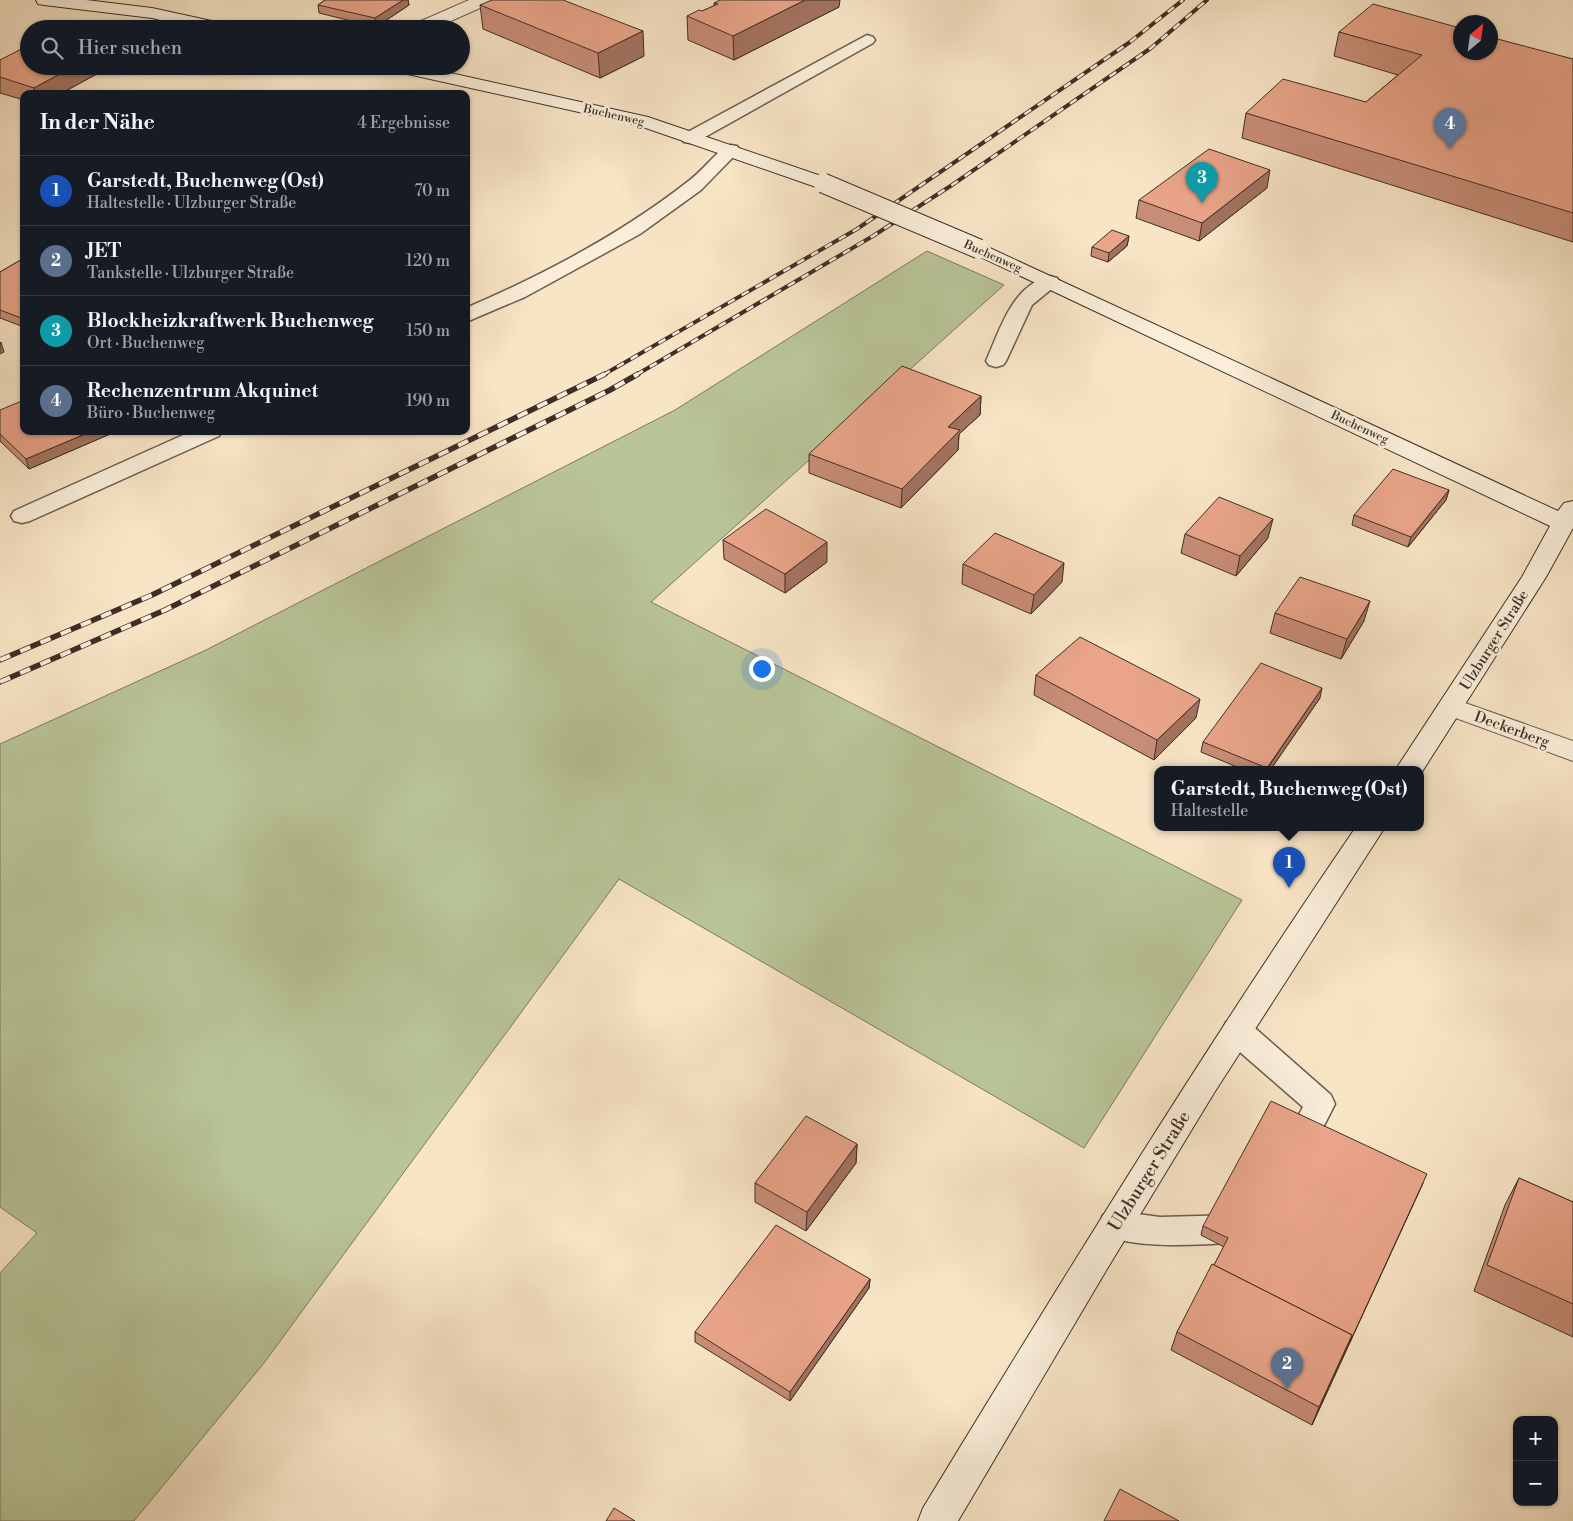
<!DOCTYPE html>
<html lang="de">
<head>
<meta charset="utf-8">
<style>
  :root { --surface:#171b24; --page:#242831; --text:#f1f3f6; --muted:#9ea1a6; --line:#363941; --accent:#c59692 }
  body { margin:0; font-family:"Libre Bodoni",serif; background:var(--page); color:var(--text) }
  .controls { position:absolute; right:15px; bottom:15px; display:grid; overflow:hidden; border-radius:10px; box-shadow:0 1px 4px #0004 }
  .controls button { width:45px; height:45px; display:grid; place-items:center; padding:0; border:0; border-bottom:1px solid var(--line); background:var(--surface); color:var(--text); font:25px sans-serif }
  .compass { position:absolute; left:1453px; top:15px; width:45px; height:45px; border-radius:50%; background:var(--surface); box-shadow:0 1px 4px #0004; rotate:29deg }
  .you { position:absolute; left:761px; top:668px; width:18px; height:18px; margin:-12px; border:4px solid #fff; border-radius:50%; background:#1a73e8; box-shadow:0 0 0 8px #1a73e833 }
  .badge { display:grid; place-items:center; width:32px; height:32px; border-radius:50%; background:var(--accent); color:#fff; font-size:16px; font-weight:700 }
  .pin { position:absolute; translate:-50% -41px; filter:drop-shadow(0 1px 2px #0008) }
  .pin::after { content:''; position:absolute; top:26px; width:18px; height:15px; background:inherit; clip-path:polygon(0 0,100% 0,50% 100%) }
  .popup { position:absolute; left:1154px; top:766px; width:270px; height:65px; box-sizing:border-box; display:grid; place-content:center; border-radius:10px; background:var(--surface); filter:drop-shadow(0 1px 4px #0005); font-size:16px; white-space:nowrap; color:var(--muted) }
  .popup b { font-size:19px; color:var(--text) }
  .popup::after { content:''; position:absolute; left:50%; top:100%; margin-left:-10px; border:10px solid transparent; border-top-color:var(--surface) }
  .list { margin:0; padding:0; list-style:none }
  h2 { display:flex; justify-content:space-between; align-items:center; height:65px; margin:0; padding:0 20px; font-size:21px }
  h2 small { font-size:16px; font-weight:400; color:var(--muted) }
  .list li { display:grid; grid-template-columns:32px 1fr auto; gap:15px; align-items:center; box-sizing:border-box; height:70px; padding:0 20px; border-top:1px solid var(--line) }
  .list b { display:block; font-size:19px; white-space:nowrap }
  .list p { margin:0; font-size:16px; white-space:nowrap; color:var(--muted) }
  .list em { font-size:16px; font-style:normal; color:var(--muted) }
  .icon { flex:none; width:28px; height:28px; fill:none; stroke:currentColor; stroke-width:2; stroke-linecap:round; stroke-linejoin:round }
  .map { position:relative; flex:none; width:1573px; height:1521px; overflow:hidden }
  .search { position:absolute; background:var(--surface); box-shadow:0 1px 4px #0004; left:20px; top:20px; width:450px; height:55px; display:flex; align-items:center; gap:12px; box-sizing:border-box; padding:0 18px; border-radius:28px; color:var(--muted); font-size:19px }
  .panel { position:absolute; background:var(--surface); box-shadow:0 1px 4px #0004; left:20px; top:90px; width:450px; height:345px; border-radius:10px }
  .map>svg:first-child { display:block }
  .green { fill:#b9c598; stroke:#7c7a5f }
  .lines { fill:none; stroke-linecap:round; stroke-linejoin:round }
  .lane-casing { stroke:#6d5c4e; stroke-width:3 }
  .street-casing { stroke:#6d5c4e; stroke-width:2 }
  .secondary-casing { stroke:#3f2e26; stroke-width:2 }
  .lane { fill:#faeeda; fill-rule:evenodd }
  .street { fill:#faeeda; fill-rule:evenodd }
  .secondary { fill:#faeeda; fill-rule:evenodd }
  .rail-far1-casing { stroke:#3f2e26; stroke-width:4 }
  .rail-casing { stroke:#3f2e26; stroke-width:5.5 }
  .rail-far1 { stroke:#faeeda; stroke-width:2.5; stroke-dasharray:8; stroke-linecap:butt }
  .rail { stroke:#faeeda; stroke-width:4; stroke-dasharray:11; stroke-linecap:butt }
  .secondary-bridge-casing { stroke:#3f2e26; stroke-width:21; stroke-linecap:butt }
  .secondary-bridge { stroke:#faeeda; stroke-width:19 }
  .wall { fill:#c88d76; stroke:#3f2e26 }
  .shaded-wall { fill:#a37360; stroke:#3f2e26 }
  .building { fill:#e9a489; stroke:#3f2e26 }
  .labels { text-anchor:middle; stroke-width:4.5; stroke-linejoin:round; paint-order:stroke }
  .far-street-label { font-size:12px; fill:#3f2e26; stroke:#faeeda }
  .street-label { font-size:15px; fill:#3f2e26; stroke:#faeeda }
  .near-street-label { font-size:18px; fill:#3f2e26; stroke:#faeeda }
</style>
</head>
<body>
<div class="map">
<svg width="1573" height="1521" viewBox="0 0 1573 1521">
  <rect width="100%" height="100%" fill="#f8e5c6"/>
  <filter id="stains"><feTurbulence type="fractalNoise" baseFrequency=".004" numOctaves="4"/><feColorMatrix values="0 0 0 0 .2 0 0 0 0 .09 0 0 0 0 .02 0 0 0 .5 -.17"/></filter>
  <radialGradient id="worn" r=".72"><stop offset=".6" stop-color="#630" stop-opacity="0"/><stop offset="1" stop-color="#630" stop-opacity=".3"/></radialGradient>
  <path class="green" d="M927,251L1004,285L651,602L1242,900L1084,1148L619,879L264,1363L134,1521H0V1273L37,1233L0,1207V744L206,650L675,410Z"/>
  <g class="lines">
    <g class="lane-casing">
      <g id="lane">
        <path d="M867,35L873,37L875,40L873,43L696,142L690,143L684,142L681,138L684,134Z"/>
        <path d="M731,145L737,146L740,150L701,190L640,234L525,297L466,322V308C543,275 619,235 686,183C700,173 712,158 725,146Z"/>
        <path d="M1050,276L1057,278L1060,282L1032,305L1006,361L1003,365L996,367L989,365L986,361C1000,330 1012,285 1050,276Z"/>
        <path d="M192,431H222L219,436L30,521L22,523L14,521L11,516L14,511Z"/>
        <path d="M1237,1019L1248,1022L1331,1095L1335,1104L1306,1161L1295,1165L1284,1161L1279,1152L1303,1107L1226,1040L1222,1031L1226,1022Z"/>
        <path d="M1115,1211L1160,1217L1237,1215L1249,1219L1253,1229L1249,1239L1237,1243C1193,1244 1145,1250 1103,1235L1099,1225L1103,1215Z"/>
      </g>
    </g>
    <g class="street-casing">
      <g id="street">
        <path d="M469,0H491L489,4L433,29H410L412,25Z"/>
        <path d="M1451,698L1573,741V761L1442,713L1438,707L1442,701Z"/>
      </g>
    </g>
    <g class="secondary-casing">
      <g id="secondary">
        <path d="M36,0H86L152,8L230,25L232,29H200L152,18L44,5L38,4Z"/>
        <path d="M385,66H419L648,117L830,179L833,183L830,187L823,189L816,187L637,125L394,71L388,70Z"/>
        <path d="M979,243L1558,511L1564,503L1573,501V528L1546,577L1420,775V769H1396L1522,577L1550,526L972,253L969,249L972,245Z"/>
        <path d="M1356,827H1385L1214,1093L1107,1269L958,1521H918L923,1508C1063,1278 1204,1049 1356,827Z"/>
      </g>
    </g>
    <use href="#lane" class="lane"/>
    <use href="#street" class="street"/>
    <use href="#secondary" class="secondary"/>
    <g class="rail-far1-casing">
      <g id="rail-far1">
        <path d="M603,375L857,229L1130,42L1183,0"/>
        <path d="M636,375L873,236L952,185L1151,48L1207,0"/>
      </g>
    </g>
    <g class="rail-casing">
      <g id="rail">
        <path d="M0,660L152,595L605,374"/>
        <path d="M0,682L165,610L610,390L638,374"/>
      </g>
    </g>
    <use href="#rail-far1" class="rail-far1"/>
    <use href="#rail" class="rail"/>
    <g class="secondary-bridge-casing">
      <path id="secondary-bridge" d="M823,183L979,249"/>
    </g>
    <use href="#secondary-bridge" class="secondary-bridge"/>
  </g>
  <g class="wall">
    <path d="M325,0H408L409,5L376,27L319,13L318,5Z"/>
    <path d="M714,3L839,7L734,60L688,40L687,16L702,11L714,6Z"/>
    <path d="M480,5L644,56L600,78L483,29Z"/>
    <path d="M1339,32L1573,59V242L1242,138L1246,113L1366,102L1398,75L1334,56Z"/>
    <path d="M0,60L29,66H105L106,69L60,94H24V100L0,93Z"/>
    <path d="M1267,188L1199,241L1136,218L1139,200Z"/>
    <path d="M1129,236L1127,246L1108,262L1091,256L1092,247Z"/>
    <path d="M24,258V327L0,318V272Z"/>
    <path d="M981,396L980,415L959,434L958,450L901,508L809,473V454Z"/>
    <path d="M0,410L24,431H117L29,469L0,441Z"/>
    <path d="M1449,490L1446,500L1408,547L1352,525L1354,515Z"/>
    <path d="M1185,534L1268,538L1236,576L1181,553Z"/>
    <path d="M723,540L827,562L785,593L724,559Z"/>
    <path d="M963,564L1062,582L1031,614L962,584Z"/>
    <path d="M1275,613L1364,621L1341,659L1270,633Z"/>
    <path d="M1036,675L1196,718L1154,760L1034,695Z"/>
    <path d="M1320,698L1271,769H1242L1201,752L1203,742Z"/>
    <path d="M857,1144L856,1163L806,1231L755,1202V1183Z"/>
    <path d="M1519,1178L1573,1202V1337L1474,1291L1505,1205Z"/>
    <path d="M1423,1183L1312,1425L1171,1350L1177,1332L1224,1247L1201,1235L1203,1226Z"/>
    <path d="M870,1279L869,1288L790,1401L695,1342V1332Z"/>
  </g>
  <g class="shaded-wall">
    <path d="M403,0H408L409,5L376,27L375,18Z"/>
    <path d="M805,0H840L839,7L734,60L733,36Z"/>
    <path d="M643,31L644,56L600,78L598,53Z"/>
    <path d="M74,66H105L106,69L60,94H35L34,88Z"/>
    <path d="M1270,170L1267,188L1199,241L1202,223Z"/>
    <path d="M1129,236L1127,246L1108,262L1109,253Z"/>
    <path d="M1,342L4,352L0,354V343Z"/>
    <path d="M981,396L980,415L959,434L958,450L901,508L902,489L948,427Z"/>
    <path d="M92,431H117L29,469L26,459Z"/>
    <path d="M1449,490L1446,500L1408,547L1411,537Z"/>
    <path d="M1273,519L1268,538L1236,576L1240,556Z"/>
    <path d="M827,542V562L785,593V574Z"/>
    <path d="M1064,563L1062,582L1031,614L1034,595Z"/>
    <path d="M1370,601L1364,621L1341,659L1347,639Z"/>
    <path d="M1322,688L1320,698L1271,769H1267Z"/>
    <path d="M1200,699L1196,718L1154,760L1157,740Z"/>
    <path d="M857,1144L856,1163L806,1231L807,1212Z"/>
    <path d="M1423,1183L1312,1425L1319,1407Z"/>
    <path d="M870,1279L869,1288L790,1401V1392Z"/>
  </g>
  <g class="building">
    <path d="M325,0H403L375,18L318,5Z"/>
    <path d="M492,0H563L643,31L598,53L480,5Z"/>
    <path d="M720,0H805L733,36L687,16L699,10L702,11L718,4L714,3Z"/>
    <path d="M1373,4L1460,28V52H1490V37L1573,59V213L1246,113L1283,79L1366,102L1422,55L1339,32Z"/>
    <path d="M29,45V66H74L34,88L0,77V60Z"/>
    <path d="M1209,149L1270,170L1202,223L1139,200Z"/>
    <path d="M1112,230L1129,236L1109,253L1092,247Z"/>
    <path d="M24,258V319L0,310V272Z"/>
    <path d="M902,366L981,396L948,427L960,430L902,489L809,454Z"/>
    <path d="M24,400V431H92L26,459L0,434V410Z"/>
    <path d="M1393,469L1449,490L1411,537L1354,515Z"/>
    <path d="M1219,497L1273,519L1240,556L1185,534Z"/>
    <path d="M766,509L827,542L785,574L723,540Z"/>
    <path d="M995,533L1064,563L1034,595L963,564Z"/>
    <path d="M1300,577L1370,601L1347,639L1275,613Z"/>
    <path d="M1080,637L1200,699L1157,740L1036,675Z"/>
    <path d="M1261,663L1322,688L1267,768L1203,742Z"/>
    <path d="M1271,1101L1427,1174L1349,1344L1352,1335L1214,1265L1228,1238L1203,1226Z"/>
    <path d="M806,1116L857,1144L807,1212L755,1183Z"/>
    <path d="M1519,1178L1573,1202V1304L1487,1265Z"/>
    <path d="M776,1225L870,1279L790,1392L695,1332Z"/>
    <path d="M1212,1264L1352,1335L1319,1407L1177,1332Z"/>
    <path d="M1120,1489L1179,1521H1104Z"/>
    <path d="M614,1508L635,1521H606Z"/>
  </g>
  <g class="labels">
    <g class="far-street-label">
      <text transform="translate(614 115) rotate(13)" y="4">Buchenweg</text>
      <text transform="translate(993 256) rotate(24)" y="4">Buchenweg</text>
      <text transform="translate(1360 427) rotate(25)" y="4">Buchenweg</text>
    </g>
    <g class="street-label">
      <text transform="translate(1494 640) rotate(-58)" y="5">Ulzburger Straße</text>
      <text transform="translate(1512 729) rotate(20)" y="5">Deckerberg</text>
    </g>
    <g class="near-street-label">
      <text transform="translate(1149 1171) rotate(-58)" y="6">Ulzburger Straße</text>
    </g>
  </g>
  <rect width="100%" height="100%" filter="url(#stains)"/>
  <rect width="100%" height="100%" fill="url(#worn)"/>
</svg>
<div class="controls">
<button>+</button>
<button>−</button>
</div>
<svg class="compass" viewBox="-18 -18 36 36"><path d="M0-13l5 13h-10z" fill="#e53935"/><path d="M0 13l5-13h-10z" fill="#9ea1a6"/></svg>
<div class="you"></div>
<div class="pin badge" style="left:1289px;top:888px;background:#1a4fb4">1</div>
<div class="popup"><b>Garstedt, Buchenweg (Ost)</b>Haltestelle</div>
<div class="pin badge" style="left:1287px;top:1389px;background:#5c6f8a">2</div>
<div class="pin badge" style="left:1202px;top:203px;background:#0f9aa8">3</div>
<div class="pin badge" style="left:1450px;top:149px;background:#5c6f8a">4</div>
<div class="search"><svg class="icon" aria-label="search" viewBox="0 0 24 24"><circle cx="10" cy="10" r="6"/><path d="M15 15l6 6"/></svg>Hier suchen</div>
<section class="panel">
<h2>In der Nähe<small>4 Ergebnisse</small></h2>
<ul class="list">
<li><span class="badge" style="background:#1a4fb4">1</span><div><b>Garstedt, Buchenweg (Ost)</b><p>Haltestelle · Ulzburger Straße</p></div><em>70 m</em></li>
<li><span class="badge" style="background:#5c6f8a">2</span><div><b>JET</b><p>Tankstelle · Ulzburger Straße</p></div><em>120 m</em></li>
<li><span class="badge" style="background:#0f9aa8">3</span><div><b>Blockheizkraftwerk Buchenweg</b><p>Ort · Buchenweg</p></div><em>150 m</em></li>
<li><span class="badge" style="background:#5c6f8a">4</span><div><b>Rechenzentrum Akquinet</b><p>Büro · Buchenweg</p></div><em>190 m</em></li>
</ul>
</section>
</div>
</body>
</html>
